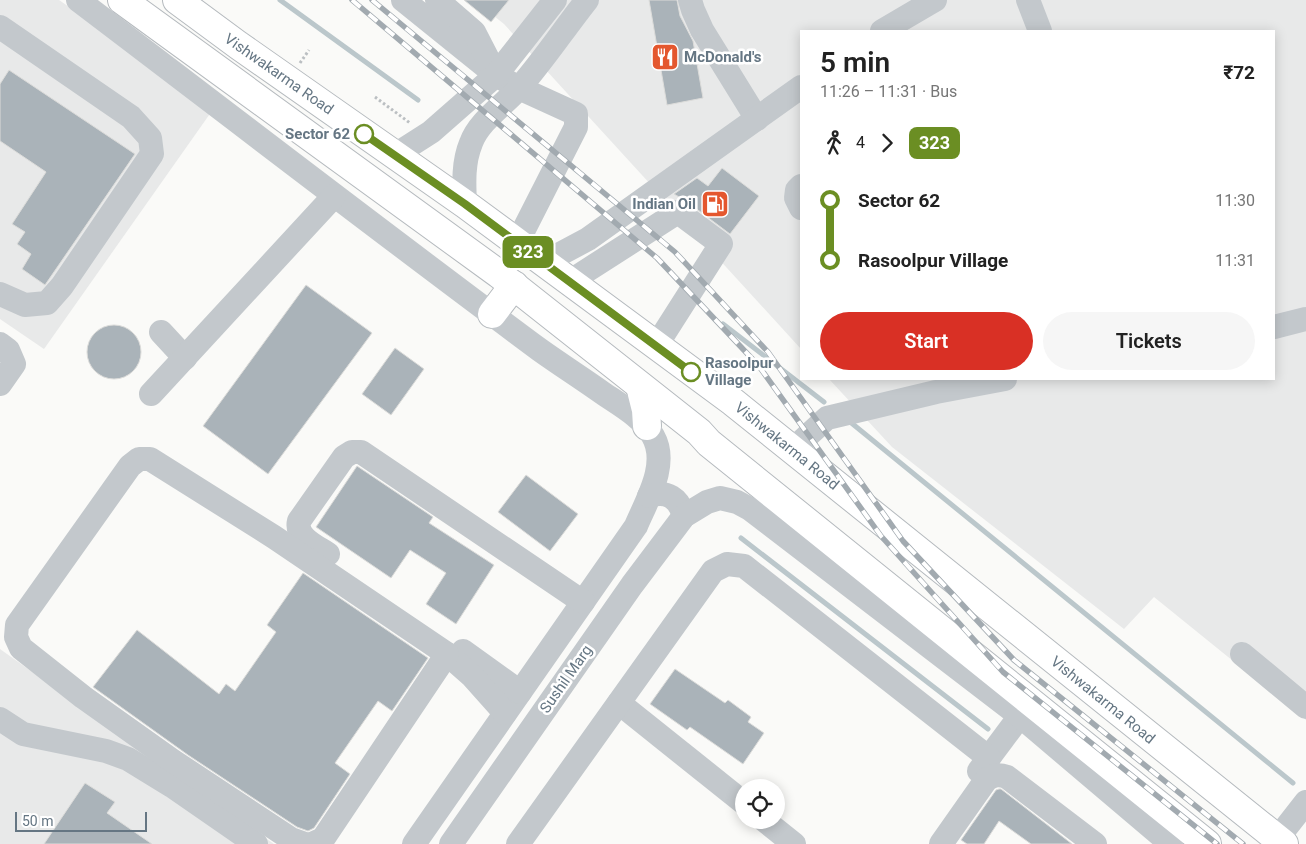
<!DOCTYPE html>
<meta charset="utf-8">
<style>
body{margin:0;font-family:Roboto,sans-serif;background:#f6f6f6;color:#222;height:100vh;display:flex;flex-direction:column;font-size:19px;white-space:nowrap}
*{box-sizing:border-box;margin:0}
p{font-size:16px;color:#767676}
.icon{flex:none;width:28px;height:28px;fill:none;stroke:currentColor;stroke-width:2;stroke-linecap:round;stroke-linejoin:round}
.map{position:relative;flex:1;overflow:hidden}
.details{position:absolute;left:800px;top:30px;width:475px;height:350px;display:flex;flex-direction:column;background:#fff;border-radius:0px;box-shadow:0 2px 12px #0003}
.details>*{flex:none}
.badge{padding:0 10px;border-radius:8px;font-size:18px;line-height:32px}
.fabs{position:absolute;left:735px;top:779px;display:grid;gap:10px}
.fabs a{display:grid;place-items:center;width:50px;height:50px;border-radius:50%;background:#fff;box-shadow:0 2px 12px #0003;font-size:25px}
.scale{position:absolute;left:15px;bottom:12px;width:132px;box-sizing:border-box;padding-left:5px;border:2px solid #657683;border-top:0;font-size:14px;line-height:18px;white-space:nowrap;color:#657683;-webkit-text-stroke:4px #fff;paint-order:stroke}
.map>.badge{position:absolute;translate:-50% -50%;box-shadow:0 0 0 2px #fff}
.legs{display:flex;align-items:center;gap:8px;height:55px;padding:0 20px;font-size:16px}
.legs p{margin-inline-start:auto}
.overview{display:flex;align-items:center;justify-content:space-between;height:85px;padding:0 20px}
h1{font-size:28px;font-weight:600;line-height:38px}
.action{display:flex;gap:10px;margin-top:auto;padding:10px 20px}
.action a{flex:1;height:58px;border-radius:30px;background:#d93025;color:#fff;font-size:20px;font-weight:600;line-height:58px;text-align:center}
.action a+a{background:#f6f6f6;color:#222}
ul{padding:0 20px;list-style:none}
li{display:flex;align-items:center;gap:18px;height:60px;font-size:19px}
li i{display:grid;place-items:center;width:8px;height:100%;margin:0 6px;background:currentColor}
li i::after{content:'';width:12px;height:12px;margin:-6px;border:4px solid;border-radius:50%;background:#fff}
li p{margin-inline-start:auto}
li:first-child i{background:linear-gradient(#0000 50%,currentColor 0)}
li:last-child i{background:linear-gradient(currentColor 50%,#0000 0)}
.map>svg:first-child{display:block}
.built{fill:#e8e9e9}
.lines{fill:none;stroke-linecap:round;stroke-linejoin:round}
.stream{stroke:#bbc7cb;stroke-width:5}
.building{fill:#aab3b9;stroke:#dcdcda}
.major-casing{stroke:#b5babe;stroke-width:30}
.path{stroke:#bbbfc2;stroke-width:3;stroke-dasharray:2.5 2.5;stroke-linecap:butt}
.minor{stroke:#c3c8cc;stroke-width:24}
.major{stroke:#fff;stroke-width:28}
.rail-casing{stroke:#a2aab0;stroke-width:5.5}
.rail{stroke:#fff;stroke-width:4;stroke-dasharray:11;stroke-linecap:butt}
.line-1-casing{stroke:#fff;stroke-width:11}
.line-1{stroke:#6b8e23;stroke-width:8}
.stop-1-dot{fill:#fff;stroke:#6b8e23;stroke-width:2.5}
.labels{text-anchor:middle;dominant-baseline:central;stroke-width:5;stroke-linejoin:round;paint-order:stroke}
.poi-label{font-size:15px;font-weight:bold;fill:#657683;stroke:#fff;text-anchor:start}
.street-label{font-size:15px;fill:#657683;stroke:#fff}
.stop-label{font-size:15px;font-weight:bold;fill:#657683;stroke:#fff;text-anchor:end}
</style>
<div class="map">
<svg width="1306" height="844" viewBox="0 0 1306 844">
<rect width="100%" height="100%" fill="#fafaf8"/>
<g class="built">
<path d="M0,0H59L214,108L44,349L0,319Z"/>
<path d="M474,0H1306V720L1154,597L1124,629L892,447L829,379H1274V31H801V349L504,24Z"/>
<path d="M0,649L274,844H0Z"/>
</g>
<g class="lines">
<g class="stream">
<path d="M280,0L418,100"/>
<path d="M723,324L824,402"/>
<path d="M849,421L1293,783"/>
<path d="M741,538L988,729"/>
</g>
</g>
<g class="building">
<path d="M464,0H509L491,22Z"/>
<path d="M649,0H677L680,16L693,41L703,98L667,105Z"/>
<path d="M9,70L135,154L45,285L22,269L31,254L17,244L25,232L12,224L46,172L0,141V84Z"/>
<path d="M722,168L759,196L730,234L686,201L674,194L697,178L708,186Z"/>
<path d="M306,285L372,333L268,474L203,426Z"/>
<circle cx="114" cy="352" r="27"/>
<path d="M395,348L424,369L391,415L362,394Z"/>
<path d="M357,466L433,517L429,523L494,565L456,624L426,604L446,573L410,550L391,578L316,527Z"/>
<path d="M526,475L578,514L550,551L498,512Z"/>
<path d="M303,573L428,658L392,711L378,701L335,763L350,774L314,828L308,831L297,827L188,755L93,687L137,630L219,694L226,684L235,691L276,632L267,625Z"/>
<path d="M675,669L725,703L728,700L751,717L748,722L764,733L743,764L690,727L687,730L650,704Z"/>
<path d="M85,783L115,802L107,813L152,844H44Z"/>
<path d="M999,789H1001L1072,844H1031L999,821L984,844H967L961,840L996,790Z"/>
</g>
<g class="lines">
<g class="major-casing">
<g id="major">
<path d="M122,0L499,274L699,432L709,443L1207,844"/>
<path d="M177,0L238,45L465,204L733,402L1284,844"/>
<path d="M492,314L514,285"/>
<path d="M640,386L646,410L647,426"/>
</g>
</g>
<g class="path">
<path d="M300,63L309,50"/>
<path d="M375,97L410,123"/>
</g>
<g class="minor">
<path d="M78,0C232,117 385,235 540,350C561,365 583,379 604,394C622,406 643,418 653,436C669,464 647,500 636,526L414,844"/>
<path d="M403,0L496,75L519,88L576,114V127L517,243"/>
<path d="M437,0L474,32L492,67"/>
<path d="M690,0L693,10L702,30L757,119"/>
<path d="M1028,0L1040,31"/>
<path d="M0,27L131,117L150,138L152,154L62,286L47,303L25,305L0,294"/>
<path d="M882,31L935,0"/>
<path d="M395,155L431,132L496,75L555,0"/>
<path d="M801,186L797,190L796,198L801,208"/>
<path d="M465,204C464,183 463,162 471,143C479,121 503,106 519,88C543,61 564,29 587,0"/>
<path d="M543,263L588,239L801,87"/>
<path d="M569,282L678,212L721,244L656,346"/>
<path d="M1274,327L1306,319"/>
<path d="M161,332L185,358"/>
<path d="M0,344L8,350L14,364L0,384"/>
<path d="M151,394L334,196"/>
<path d="M792,450L827,418L936,392L1005,379"/>
<path d="M649,496C667,490 679,498 684,516"/>
<path d="M328,554C316,546 295,537 299,521L344,457L352,452H361L583,602"/>
<path d="M463,651L520,692"/>
<path d="M1242,654L1306,707"/>
<path d="M619,703L744,803"/>
<path d="M0,719L23,734L106,751L128,759L172,786L256,844"/>
<path d="M979,771L1020,716"/>
<path d="M764,820L794,844"/>
<path d="M1277,839L1306,802"/>
<path d="M305,844L291,839L173,761L83,697L21,648L16,637L17,625L130,466L139,459H150L274,537L447,654L472,676L505,713"/>
<path d="M312,844L323,839L447,654"/>
<path d="M451,844L632,585L684,516L707,502L720,498L737,502L750,509L1020,716L1171,844"/>
<path d="M518,844L713,571L727,564L744,566L989,758"/>
<path d="M941,844L986,780C994,775 998,774 1007,777L1095,844"/>
</g>
<use href="#major" class="major"/>
<g class="rail-casing">
<g id="rail">
<path d="M352,0L657,258L758,365L881,536L1003,672L1217,844"/>
<path d="M372,0L675,252L768,352L903,541L1014,660L1243,844"/>
</g>
</g>
<use href="#rail" class="rail"/>
</g>
<g class="lines">
<g class="line-1-casing">
<path id="line-1" d="M364,134L465,204L691,372"/>
</g>
<use href="#line-1" class="line-1"/>
</g>
<defs>
<g id="restaurant-square" transform="scale(1.4375)"><rect x="-9" y="-9" width="18" height="18" rx="4" fill="#e4572e" stroke="#fff"/><path d="M-5-6h1v4h1v-4h1v4h1v-4h1v5L-1.5 .5V6h-2V.5L-5-1ZM5-6V6H3V1.5H1.5Q1.5-4 5-6Z" fill="#fff"/></g>
<g id="fuel-square" transform="scale(1.4375)"><rect x="-9" y="-9" width="18" height="18" rx="4" fill="#e4572e" stroke="#fff"/><path d="M-5.5-6h7V0h2V4h1.3V-2.5L3-4.5l.8-.8L6-3V5H2.5V1h-1V6h-7ZM-4.2-4.7v3.2H.2V-4.7Z" fill="#fff"/></g>
</defs>
<g fill-rule="evenodd">
<use href="#restaurant-square" x="665" y="57"/>
<use href="#fuel-square" x="715" y="204"/>
</g>
<g class="stop-1-dot">
<circle cx="364" cy="134" r="9"/>
<circle cx="691" cy="372" r="9"/>
</g>
<g class="labels">
<g class="poi-label">
<text x="684" y="57">McDonald's</text>
<text x="696" y="204" text-anchor="end">Indian Oil</text>
</g>
<g class="street-label">
<text transform="translate(279 74) rotate(35)">Vishwakarma Road</text>
<text transform="translate(787 446) rotate(39)">Vishwakarma Road</text>
<text transform="translate(566 679) rotate(-55)">Sushil Marg</text>
<text transform="translate(1103 700) rotate(39)">Vishwakarma Road</text>
</g>
<g class="stop-label">
<text x="350" y="134">Sector 62</text>
<text x="705" y="363" text-anchor="start">Rasoolpur<tspan x="705" dy="17">Village</tspan></text>
</g>
</g>
</svg>
<div class="fabs">
<a><svg class="icon" aria-label="locate" viewBox="0 0 24 24"><circle cx="12" cy="12" r="6"/><path d="M12 2v4M12 18v4M2 12h4M18 12h4"/></svg></a>
</div>
<div class="scale">50 m</div>
<b class="badge" style="left:528px;top:252px;background:#6b8e23;color:#fff">323</b>
<section class="details">
<div class="overview"><div><h1>5 min</h1><p>11:26 – 11:31 · Bus</p></div><b>₹72</b></div>
<div class="legs"><svg class="icon" aria-label="walk" viewBox="0 0 24 24"><circle cx="13" cy="4" r="2"/><path d="M13 8l-2 6 4 7M11 14l-3 7M7 12l3-4h3l4 4"/></svg>4<svg class="icon" aria-label="forward" viewBox="0 0 24 24"><path d="M9 5l7 7-7 7"/></svg><b class="badge" style="background:#6b8e23;color:#fff">323</b></div>
<ul>
<li><i style="color:#6b8e23"></i><b>Sector 62</b><p>11:30</p></li>
<li><i style="color:#6b8e23"></i><b>Rasoolpur Village</b><p>11:31</p></li>
</ul>
<div class="action"><a>Start</a><a>Tickets</a></div>
</section>
</div>
